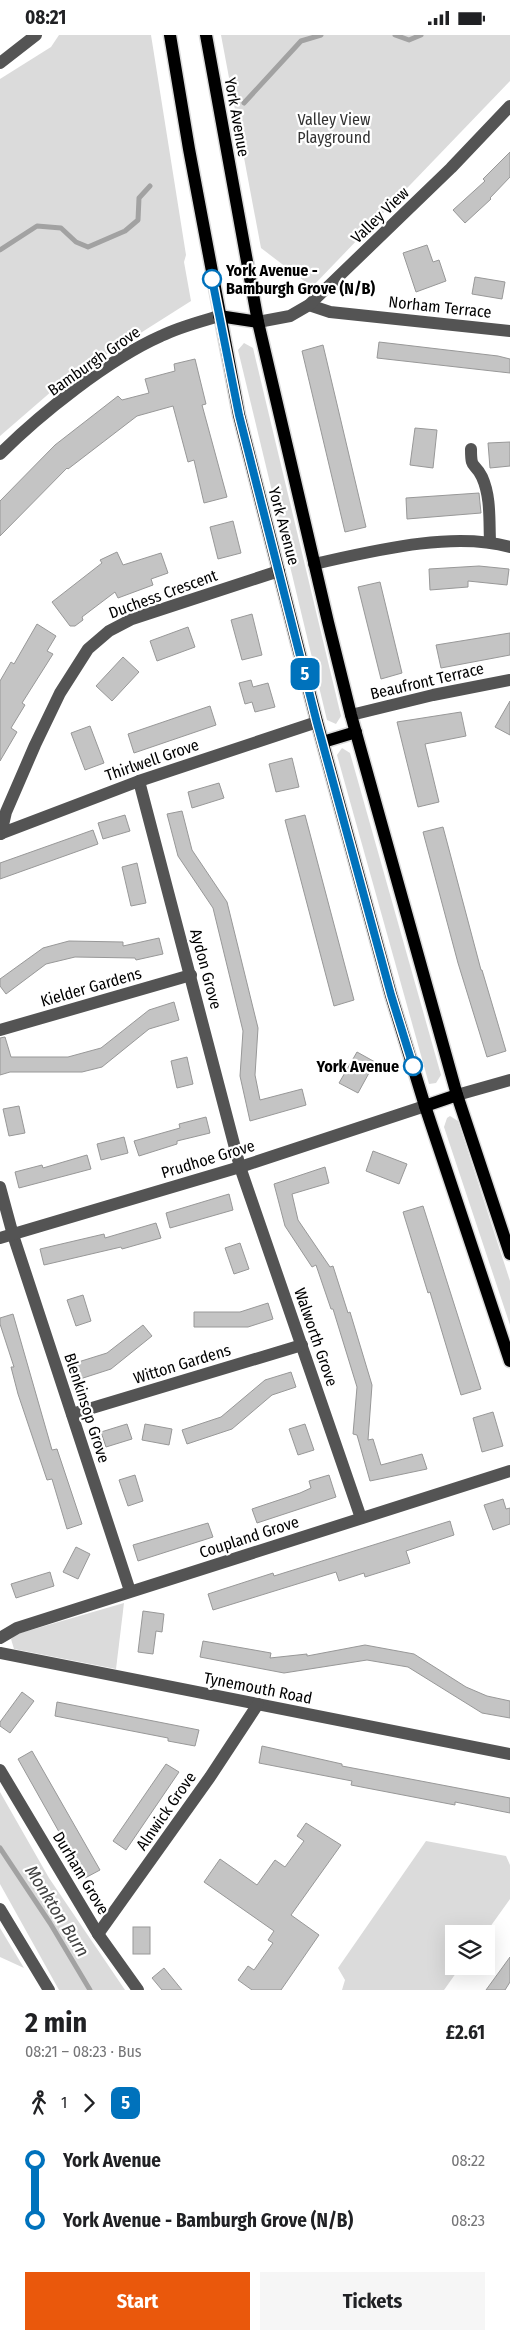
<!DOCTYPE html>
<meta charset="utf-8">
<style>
body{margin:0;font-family:"Fira Sans Condensed",sans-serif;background:#f6f6f6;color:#202124;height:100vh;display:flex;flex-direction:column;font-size:19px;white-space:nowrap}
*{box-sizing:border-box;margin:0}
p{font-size:16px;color:#757577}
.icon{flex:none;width:28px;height:28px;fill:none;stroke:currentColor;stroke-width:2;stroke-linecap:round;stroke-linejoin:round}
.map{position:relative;height:1955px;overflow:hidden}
.sheet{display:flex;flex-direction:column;background:#fff;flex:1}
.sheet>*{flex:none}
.badge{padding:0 10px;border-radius:8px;font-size:18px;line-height:32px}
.fabs{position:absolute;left:445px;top:1890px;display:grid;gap:10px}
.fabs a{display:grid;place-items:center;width:50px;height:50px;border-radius:0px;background:#fff;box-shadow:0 5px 20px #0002;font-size:25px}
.map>.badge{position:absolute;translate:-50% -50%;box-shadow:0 0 0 2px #fff}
.legs{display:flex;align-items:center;gap:8px;height:55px;padding:0 25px;font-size:16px}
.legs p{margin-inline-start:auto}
.head{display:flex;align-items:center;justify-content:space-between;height:85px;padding:0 25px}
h1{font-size:28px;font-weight:700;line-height:38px}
.primary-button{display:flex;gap:10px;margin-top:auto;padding:10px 25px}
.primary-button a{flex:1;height:58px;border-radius:0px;background:#ea580c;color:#fff;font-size:20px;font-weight:700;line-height:58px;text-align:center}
.primary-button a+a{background:#f6f6f6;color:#202124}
ul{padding:0 25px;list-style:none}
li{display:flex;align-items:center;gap:18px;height:60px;font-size:19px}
li i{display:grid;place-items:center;width:8px;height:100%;margin:0 6px;background:currentColor}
li i::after{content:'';width:12px;height:12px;margin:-6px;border:4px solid;border-radius:50%;background:#fff}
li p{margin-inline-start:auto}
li:first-child i{background:linear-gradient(#0000 50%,currentColor 0)}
li:last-child i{background:linear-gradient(currentColor 50%,#0000 0)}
.status{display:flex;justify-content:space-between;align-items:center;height:35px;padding:0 25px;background:#fff;direction:ltr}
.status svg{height:14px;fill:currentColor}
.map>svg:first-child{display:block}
.green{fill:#dbdbdb}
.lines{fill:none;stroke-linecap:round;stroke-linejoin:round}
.stream{stroke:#a2a2a2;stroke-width:5}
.building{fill:#c4c4c4;stroke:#989898}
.major-casing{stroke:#dbdbdb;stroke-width:15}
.minor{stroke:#545454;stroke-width:12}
.major{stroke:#000;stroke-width:12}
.line-1-casing{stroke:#fff;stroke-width:11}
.line-1{stroke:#0072bc;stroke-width:8}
.stop-1-dot{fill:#fff;stroke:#0072bc;stroke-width:2.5}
.labels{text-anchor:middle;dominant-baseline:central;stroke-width:4.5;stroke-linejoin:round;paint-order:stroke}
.street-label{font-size:16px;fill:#000;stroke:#fff}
.park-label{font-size:16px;fill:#323232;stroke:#fff}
.stop-label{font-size:16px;font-weight:bold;fill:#000;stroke:#fff;text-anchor:start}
.water-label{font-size:18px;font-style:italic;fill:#434343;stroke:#fff}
</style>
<div class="status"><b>08:21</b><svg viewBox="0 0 49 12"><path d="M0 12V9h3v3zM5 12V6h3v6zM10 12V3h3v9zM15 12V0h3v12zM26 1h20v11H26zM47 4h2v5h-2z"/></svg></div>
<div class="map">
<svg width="510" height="1955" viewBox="0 0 510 1955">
<rect width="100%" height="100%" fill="#fff"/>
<g class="green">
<path d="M59,0H151L186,220L184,227L191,266L60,349L0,401V44L51,12Z"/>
<path d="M221,0H510V46L312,252L261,213Z"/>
<path d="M244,308L253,313L341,681L336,689L327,685L238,315Z"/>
<path d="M342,713L350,718L441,1040L436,1048L429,1049L337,720Z"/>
<path d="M450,1081L458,1086L510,1246V1290L444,1092L447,1083Z"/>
<path d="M124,1568L116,1634L14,1614L11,1604L17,1599Z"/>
<path d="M0,1757L49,1843L125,1955H59L0,1849Z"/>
<path d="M426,1806L506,1821L510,1830V1864L485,1899H454V1931H461L444,1955H342L345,1945L338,1933Z"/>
<path d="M0,1893L24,1933L0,1922Z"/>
</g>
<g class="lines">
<g class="stream">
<path d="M395,0L409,5L421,0"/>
<path d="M244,68L301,6L321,0"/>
<path d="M0,215L37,191L61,193L76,207L88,212L125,196L138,185L139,163L150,151"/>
<path d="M0,1813L50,1888L90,1955"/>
</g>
</g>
<g class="building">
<path d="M510,117V142L490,163L491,164L465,188L453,175L485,146L483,144Z"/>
<path d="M427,210L433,227L439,225L446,246L416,257L403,218Z"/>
<path d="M475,242L505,247L502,264L472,259Z"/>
<path d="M379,307L498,321L510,324V338L377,323Z"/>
<path d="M323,310L366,492L345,497L302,316Z"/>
<path d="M195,324L206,369L202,370L227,462L204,468L194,425L188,427L173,371L137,381L68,434L67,433L0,501V466L55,410L118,361L122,365L149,358L145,344L175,336L174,329Z"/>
<path d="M415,393L437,395L433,433L410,430Z"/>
<path d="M510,407V431L490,433L488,408Z"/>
<path d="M479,458L481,478L407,484L406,463Z"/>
<path d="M233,486L241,518L218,524L210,492Z"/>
<path d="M117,517L123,530L161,518L168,538L151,544L153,550L118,563L115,557L82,582L83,585L75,591H70L52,567L102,528L100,525Z"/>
<path d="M479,531L509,534L507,550L468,546V552L430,555L429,534Z"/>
<path d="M380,547L402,638L381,644L358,552Z"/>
<path d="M252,579L262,620L242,625L231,585Z"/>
<path d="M37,589L56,601L47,616L53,619L22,668L25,670L11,693L17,697L0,726V646L11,627L14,629Z"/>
<path d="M188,592L195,612L157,626L150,606Z"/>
<path d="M510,598V620L441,633L436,610Z"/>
<path d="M123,622L139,637L112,666L96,651Z"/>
<path d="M251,645L253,652L268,648L275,672L255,677L252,667L245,669L239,648Z"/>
<path d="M510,666V700L495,692Z"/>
<path d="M210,671L216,690L134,718L128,699Z"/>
<path d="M461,677L466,701L425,709L439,767L418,772L397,687Z"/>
<path d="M90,691L104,728L85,735L71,698Z"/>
<path d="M292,723L299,752L276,757L269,729Z"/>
<path d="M219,748L224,763L192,773L188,757Z"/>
<path d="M182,776L192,815L227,867L258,993L255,1040L260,1065L302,1054L306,1070L250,1086L240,1041L243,996L213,873L178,821L167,779Z"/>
<path d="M125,780L130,796L103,804L98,788Z"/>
<path d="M305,780L354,965L334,971L285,785Z"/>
<path d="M443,792L481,935H482L506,1016L487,1022L458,928L423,797Z"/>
<path d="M93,795L98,809L0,844V828Z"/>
<path d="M137,828L146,868L131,871L122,832Z"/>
<path d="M159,903L163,919L136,925L135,923L75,922L46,929L6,959L0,951V944L43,913L69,906L123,907V911Z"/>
<path d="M174,967L179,985L149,994L102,1032L82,1037H10L0,1040V1003L5,1002L11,1022H68L101,1013L149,975Z"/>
<path d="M357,1017L375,1027L358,1058L339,1048Z"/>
<path d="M187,1022L193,1049L177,1053L171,1026Z"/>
<path d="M19,1071L25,1098L9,1101L3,1074Z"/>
<path d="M206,1082L210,1098L177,1106V1109L139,1121L134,1106L180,1093L179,1089Z"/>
<path d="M124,1102L128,1118L101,1125L97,1109Z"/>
<path d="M373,1116L407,1129L399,1149L366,1136Z"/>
<path d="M87,1120L91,1134L19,1153L15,1137L42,1130L43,1133Z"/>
<path d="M325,1132L329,1148L292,1159L298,1185L330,1232L333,1231L348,1278L350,1277L372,1350L368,1405L373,1404L381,1430L422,1419L427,1434L370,1446L357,1400L353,1399L357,1352L333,1274H331L316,1230L312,1232L285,1191L274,1149Z"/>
<path d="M229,1159L233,1175L170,1193L166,1178Z"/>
<path d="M423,1171L481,1354L461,1360L430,1257L428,1258L403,1177Z"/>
<path d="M156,1188L161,1203L122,1214L121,1212L44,1230L40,1214L104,1199L105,1203Z"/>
<path d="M240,1208L249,1234L234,1239L225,1213Z"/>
<path d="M83,1260L91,1286L76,1291L67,1265Z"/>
<path d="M268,1268L273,1284L248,1292H194V1277H240Z"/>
<path d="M13,1279L52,1415L57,1414L82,1489L67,1494L52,1444L47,1445L18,1359L11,1332H14L0,1289V1283Z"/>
<path d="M143,1290L152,1301L111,1334L80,1344L75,1328L107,1318Z"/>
<path d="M291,1337L296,1352L272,1360L232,1394L187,1409L182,1395L221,1382L265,1345Z"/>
<path d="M493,1377L503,1411L482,1417L473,1383Z"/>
<path d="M127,1389L132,1404L106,1412L101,1397Z"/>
<path d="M145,1389L172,1394L169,1410L142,1405Z"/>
<path d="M305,1389L314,1415L298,1420L289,1394Z"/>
<path d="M135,1440L143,1466L128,1471L119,1445Z"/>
<path d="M329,1440L336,1462L257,1488L252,1474L300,1458L311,1453L309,1446Z"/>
<path d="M503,1464L506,1474L510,1473V1489L493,1495L484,1470Z"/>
<path d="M450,1486L454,1500L406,1516L410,1528L365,1542L364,1538L339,1546L336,1537L213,1575L208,1559L273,1538L274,1541Z"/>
<path d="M208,1488L213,1502L138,1526L133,1510Z"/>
<path d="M76,1512L90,1519L78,1544L63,1537Z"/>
<path d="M50,1537L54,1551L16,1563L11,1549Z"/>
<path d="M143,1576L164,1579L162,1597L156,1596L153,1619L138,1617Z"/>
<path d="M203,1606L271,1618L270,1623L307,1619V1621L365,1610L414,1619L466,1652L487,1661L510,1666V1683L482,1678L408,1632L367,1625L284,1638L200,1622Z"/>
<path d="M22,1657L34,1666L10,1698L0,1691V1687Z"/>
<path d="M57,1667L199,1695L195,1711L168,1706V1703L55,1681Z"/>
<path d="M262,1711L342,1729V1731L510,1763V1778L455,1767V1770L351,1750L352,1746L259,1728Z"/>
<path d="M32,1716L100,1835L85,1843L18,1724Z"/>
<path d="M166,1729L179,1737L126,1815L113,1806Z"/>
<path d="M306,1788L341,1810L291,1880L319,1900L281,1955H252L238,1945L248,1931L254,1935L273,1908L268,1905L274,1896L204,1847L220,1824L257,1850L275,1825L285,1832L304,1806L297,1801Z"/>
<rect x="133" y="1892" width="17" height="27"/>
<path d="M510,1922V1947L505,1955H486Z"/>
<path d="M164,1933L182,1955H162L152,1943Z"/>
</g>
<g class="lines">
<g class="major-casing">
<g id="major">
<path d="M170,0L189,114L239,380L317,687L391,960L425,1071L510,1326"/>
<path d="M206,0L258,287L328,587L351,680L457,1060L510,1219"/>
<path d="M219,281L258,287"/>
<path d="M323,707L356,697"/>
<path d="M425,1071L457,1060"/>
</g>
</g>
<g class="minor">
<path d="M0,28L36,0"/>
<path d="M309,270L330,277L510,296"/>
<path d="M258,287L290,281L309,270L451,133L510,71"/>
<path d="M471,414C471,436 474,426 482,442C491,462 489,485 490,506"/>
<path d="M0,419C40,379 109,324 161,301C179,292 199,287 219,281"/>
<path d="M314,529C373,516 452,496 510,512"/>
<path d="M351,680L433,660L510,645"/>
<path d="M139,746L240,1132L361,1483"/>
<path d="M0,799L139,746L317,687"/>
<path d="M1,799L6,777L35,710L60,658L88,614L109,596L132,584L279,536"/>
<path d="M0,995L191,940"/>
<path d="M457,1060L510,1045"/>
<path d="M0,1152L13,1200L130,1556"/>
<path d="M0,1203L240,1132L425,1071"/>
<path d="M72,1379L302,1310"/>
<path d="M0,1603L17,1593L510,1436"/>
<path d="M0,1618L510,1719"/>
<path d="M0,1735L98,1899L138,1955"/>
<path d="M0,1874L49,1955"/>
<path d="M98,1899L210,1742L258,1669"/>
</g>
<use href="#major" class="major"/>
</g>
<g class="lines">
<g class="line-1-casing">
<path id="line-1" d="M212,244L239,380L317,688L391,960L413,1031"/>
</g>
<use href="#line-1" class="line-1"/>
</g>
<g class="stop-1-dot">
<circle cx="212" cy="244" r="9"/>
<circle cx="413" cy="1031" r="9"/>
</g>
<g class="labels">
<g class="street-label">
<text transform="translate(237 82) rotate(80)">York Avenue</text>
<text transform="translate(380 180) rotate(-44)">Valley View</text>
<text transform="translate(440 272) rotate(6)">Norham Terrace</text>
<text transform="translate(94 326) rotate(-35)">Bamburgh Grove</text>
<text transform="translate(284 491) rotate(75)">York Avenue</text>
<text transform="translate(163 559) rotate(-20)">Duchess Crescent</text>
<text transform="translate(427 646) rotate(-13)">Beaufront Terrace</text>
<text transform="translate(152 725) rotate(-19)">Thirlwell Grove</text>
<text transform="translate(206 934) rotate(75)">Aydon Grove</text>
<text transform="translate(91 952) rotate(-16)">Kielder Gardens</text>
<text transform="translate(208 1124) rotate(-17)">Prudhoe Grove</text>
<text transform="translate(316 1302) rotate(71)">Walworth Grove</text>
<text transform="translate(182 1329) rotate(-17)">Witton Gardens</text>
<text transform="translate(87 1373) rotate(72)">Blenkinsop Grove</text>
<text transform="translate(249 1502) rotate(-18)">Coupland Grove</text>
<text transform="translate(258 1653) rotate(11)">Tynemouth Road</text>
<text transform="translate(166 1776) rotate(-55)">Alnwick Grove</text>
<text transform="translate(81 1838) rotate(59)">Durham Grove</text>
</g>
<g class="park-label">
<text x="334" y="84">Valley View<tspan x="334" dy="18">Playground</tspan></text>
</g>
<g class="stop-label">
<text x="226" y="235">York Avenue -<tspan x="226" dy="18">Bamburgh Grove (N/B)</tspan></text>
<text x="399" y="1031" text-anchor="end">York Avenue</text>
</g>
<g class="water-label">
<text transform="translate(57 1876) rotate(58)">Monkton Burn</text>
</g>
</g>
</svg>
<div class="fabs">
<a><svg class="icon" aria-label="layers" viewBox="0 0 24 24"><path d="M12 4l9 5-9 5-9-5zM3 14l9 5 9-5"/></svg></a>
</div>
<b class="badge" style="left:305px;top:639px;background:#0072bc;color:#fff">5</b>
</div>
<section class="sheet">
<div class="head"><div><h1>2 min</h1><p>08:21 – 08:23 · Bus</p></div><b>£2.61</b></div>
<div class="legs"><svg class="icon" aria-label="walk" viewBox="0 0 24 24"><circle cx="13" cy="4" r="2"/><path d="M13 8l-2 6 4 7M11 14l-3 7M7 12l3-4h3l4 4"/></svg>1<svg class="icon" aria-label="forward" viewBox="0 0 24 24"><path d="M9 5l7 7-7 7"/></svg><b class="badge" style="background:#0072bc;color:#fff">5</b></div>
<ul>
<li><i style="color:#0072bc"></i><b>York Avenue</b><p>08:22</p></li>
<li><i style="color:#0072bc"></i><b>York Avenue - Bamburgh Grove (N/B)</b><p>08:23</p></li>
</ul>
<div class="primary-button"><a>Start</a><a>Tickets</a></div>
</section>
